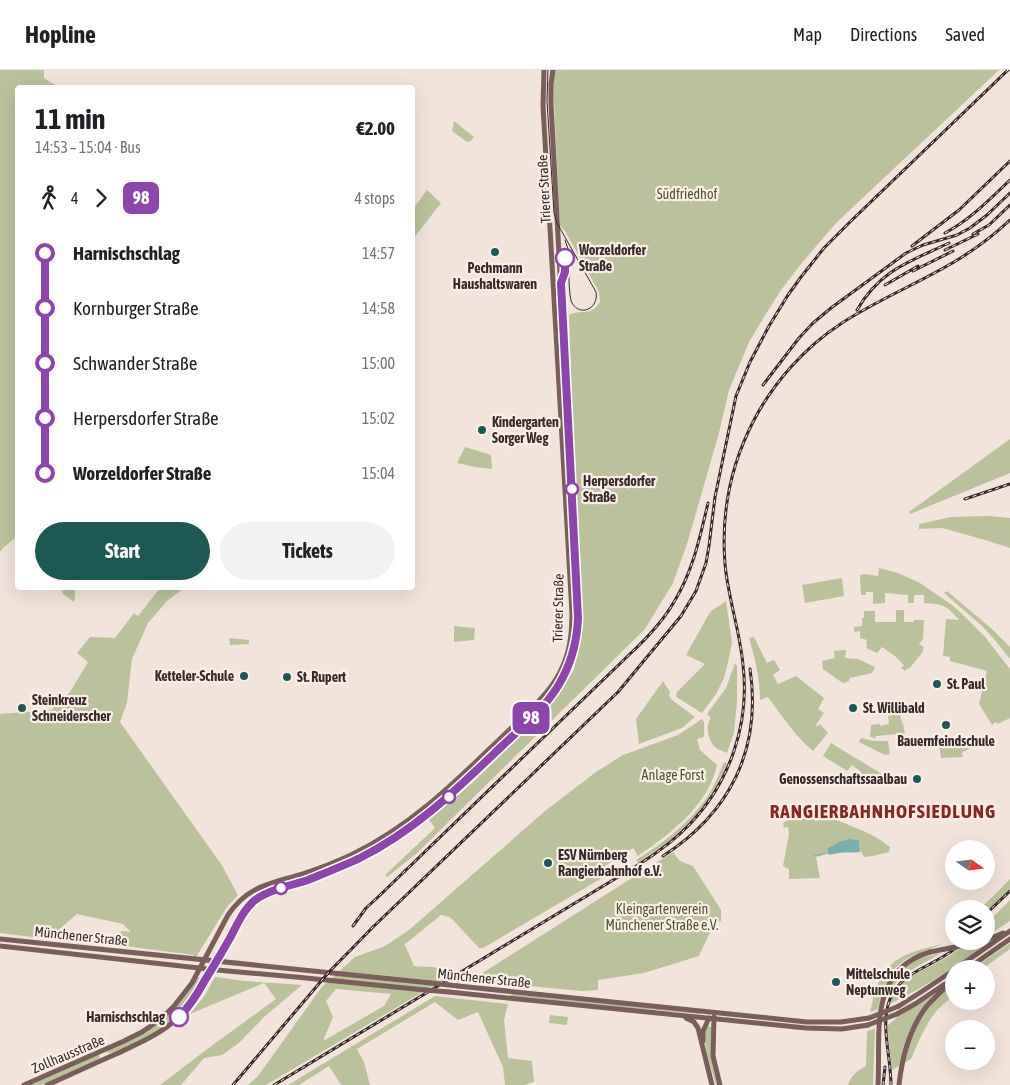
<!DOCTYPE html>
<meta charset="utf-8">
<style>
body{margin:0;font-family:"Asap Condensed",sans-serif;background:#f2f2f2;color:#202124;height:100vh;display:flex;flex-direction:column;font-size:19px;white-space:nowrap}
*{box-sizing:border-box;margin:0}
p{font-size:16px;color:#757577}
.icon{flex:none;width:28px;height:28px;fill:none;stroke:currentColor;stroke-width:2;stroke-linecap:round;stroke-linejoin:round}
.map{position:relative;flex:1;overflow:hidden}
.side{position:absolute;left:15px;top:15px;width:400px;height:505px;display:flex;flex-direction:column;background:#fff;border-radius:5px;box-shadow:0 5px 20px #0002}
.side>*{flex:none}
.badge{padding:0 10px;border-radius:8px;font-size:18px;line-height:32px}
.needle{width:32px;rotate:104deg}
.buttons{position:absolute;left:945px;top:770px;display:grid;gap:10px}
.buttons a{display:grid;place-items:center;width:50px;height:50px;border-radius:50%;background:#fff;box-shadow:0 5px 20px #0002;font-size:25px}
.map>.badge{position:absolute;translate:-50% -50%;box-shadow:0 0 0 2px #fff}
.legs{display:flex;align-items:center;gap:8px;height:55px;padding:0 20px;font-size:16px}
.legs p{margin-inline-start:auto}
.headline{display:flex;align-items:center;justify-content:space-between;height:85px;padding:0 20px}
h1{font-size:28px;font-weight:700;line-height:38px}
.primary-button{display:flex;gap:10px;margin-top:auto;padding:10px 20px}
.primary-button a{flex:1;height:58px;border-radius:30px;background:#1d5953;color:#fff;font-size:20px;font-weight:700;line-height:58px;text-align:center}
.primary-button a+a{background:#f2f2f2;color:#202124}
ul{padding:0 20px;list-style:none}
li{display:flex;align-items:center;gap:18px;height:55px;font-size:19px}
li i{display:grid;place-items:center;width:8px;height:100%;margin:0 6px;background:currentColor}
li i::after{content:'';width:12px;height:12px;margin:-6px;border:4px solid;border-radius:50%;background:#fff}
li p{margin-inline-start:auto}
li:first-child i{background:linear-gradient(#0000 50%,currentColor 0)}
li:last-child i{background:linear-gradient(currentColor 50%,#0000 0)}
header{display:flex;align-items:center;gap:30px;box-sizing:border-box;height:70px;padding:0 25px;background:#fff;border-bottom:1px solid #e0e0e0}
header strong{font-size:24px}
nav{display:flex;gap:28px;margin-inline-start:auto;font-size:18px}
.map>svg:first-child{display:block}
.green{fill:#bbc29b;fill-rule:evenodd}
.water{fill:#7ab0a9}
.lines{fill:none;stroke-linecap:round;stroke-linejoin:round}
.stream{stroke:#7ab0a9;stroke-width:1}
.major{stroke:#795e59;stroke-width:5}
.tram{stroke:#372a28;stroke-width:1}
.rail-casing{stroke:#372a28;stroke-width:3}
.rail{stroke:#faefe8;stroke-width:1;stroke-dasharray:4;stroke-linecap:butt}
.major-bridge{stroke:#795e59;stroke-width:5}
.line-1-casing{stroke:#fff;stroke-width:11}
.line-1{stroke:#8e44ad;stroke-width:8}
.poi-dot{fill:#1d5953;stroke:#faefe8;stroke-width:2}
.stop-1-dot{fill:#fff;stroke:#8e44ad;stroke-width:2.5}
.labels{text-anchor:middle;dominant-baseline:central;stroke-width:4.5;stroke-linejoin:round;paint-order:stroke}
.street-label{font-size:14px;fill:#372a28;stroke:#faefe8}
.park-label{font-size:14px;fill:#4d562b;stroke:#faefe8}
.stop-label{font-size:14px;font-weight:bold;fill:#372a28;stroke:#faefe8;text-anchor:start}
.poi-label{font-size:14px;font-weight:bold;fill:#372a28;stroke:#faefe8;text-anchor:start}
.district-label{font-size:19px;font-weight:bold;letter-spacing:1px;fill:#872720;stroke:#faefe8}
</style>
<header>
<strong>Hopline</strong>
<nav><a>Map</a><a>Directions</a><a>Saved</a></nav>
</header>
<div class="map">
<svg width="1010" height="1015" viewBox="0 0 1010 1015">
<rect width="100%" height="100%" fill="#f2e4db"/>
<g class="green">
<path d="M0,0H44V8L58,17L18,18V464C13,472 4,475 0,482Z"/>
<path d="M555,0H999L836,153L801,194L781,220L764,247L749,272L729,320L719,363L687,474L673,513L645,559L416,784L387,807L385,805L435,758L429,750L471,714L531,656L546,640L562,620L574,599L581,571L583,549L580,507L575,385L574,370H573L569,245C577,240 587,244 594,239C597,237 598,234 600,232L599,222L565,161L560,156L553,10Z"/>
<path d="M454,51L474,67L471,71L467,72L452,61Z"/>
<path d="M427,120L441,133L413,169V139Z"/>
<path d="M557,255H561L568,408L564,368Z"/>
<path d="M1010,369V403L910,444L909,442Z"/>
<path d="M465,377L491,385L492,399L475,397L457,393Z"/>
<path d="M568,433L569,434L576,520V555L572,581L566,596L554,618L536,640L455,718L454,717L546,625L571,574Z"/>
<path d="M987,446L1010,448V478L985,470L942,458L919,459V454L951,447Z"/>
<path d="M879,498L898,503L920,513L952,535L964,546L985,567L1010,599V648L998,654L996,652L992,655L979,634L987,601L950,591V587L943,586L946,549L959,550C947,535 942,534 924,533V525H914V533H908V525L885,523V533L873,534V522H866V525H861L860,505L864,504L878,506Z"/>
<path d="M842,508L844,526L805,533L802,515Z"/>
<path d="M61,518H78L75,521V526L74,532L63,524Z"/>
<path d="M160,518H184L168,530L148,553L132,589L127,633L120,652L221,794L238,825L227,837L196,887L193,885L125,876L118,870L121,861L131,862L123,854L77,844L48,869L0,863V644L51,640L70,622L88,592L77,583L90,567L115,568L134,543L138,546Z"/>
<path d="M947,521L992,559L1010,577V589L994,569L982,556L944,523Z"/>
<path d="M726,531L732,573L728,592L724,608L716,624L702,643L678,628L676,626L677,622L705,594L686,585L710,542Z"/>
<path d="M896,540H904V552H914V550H924L923,569L919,574L924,577L922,583L909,599L908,598L905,601L901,598L904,595L895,586L882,577L877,583L866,578L867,574L866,573L867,570L860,568V561L854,562V557L862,556V548H864V541H875V552H896Z"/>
<path d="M454,556L475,558L474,570L454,572Z"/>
<path d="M754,567L767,593L774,590L780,600L773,605L778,614L796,606L824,628L818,639L824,643L816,655L818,656L820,654L828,663L813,681C795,666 782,646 768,627L760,630C760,609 755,588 749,568Z"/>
<path d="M229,568L249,570V574L230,575Z"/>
<path d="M846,580L845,588L858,589L875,597L872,603L850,608L849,611L843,613L834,607L823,599L822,591L835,588L834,581Z"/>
<path d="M735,593L737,596V632L734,663L727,683C724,681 718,680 716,678C708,671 705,655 711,648L707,644L726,618Z"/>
<path d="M663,611L670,622L669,626L672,630L695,647L682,658L639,674L636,649Z"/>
<path d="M900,644L902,653H903L905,665L899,666L898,664L876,666L875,668L870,667L871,655L880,654V656L889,654L888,646Z"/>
<path d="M702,649L704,652V667L697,669L700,680L717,695C708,736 670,764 638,786L633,778L605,796L609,804L483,878H479L450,847L441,845L404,875L406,877L414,896L432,897L458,901L266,1015H248L258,1006L321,918L355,887L385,876L409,860L545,741L596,702L623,685L678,665ZM336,919L391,924L384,936L323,971L333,947L326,931Z"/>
<path d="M971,667L977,676L962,682L963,687L941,688L939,675Z"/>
<path d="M861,668L874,671H888L890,684L885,685L859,672Z"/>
<path d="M831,673L882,704L875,716L858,707L861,702L852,695L847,701L823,686Z"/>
<path d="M724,692L727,693C718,716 704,737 687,755C673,770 655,781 638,793L636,790C665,772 693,750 711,721C716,712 720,702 724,692Z"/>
<path d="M813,742L815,751L830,747L870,764L882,771L890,777L889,782L873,786L864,787L860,780L859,771L826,782L827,784L816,787L820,808L789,809V799L783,796L789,764L788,757L784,758L783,753L786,751L808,743Z"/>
<path d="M673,782L680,791L693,796L721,840V851L712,853L711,860L699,886L644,903L598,910V920L582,921L475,911L476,907Z"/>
<path d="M1010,809V819L986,843V839H980Z"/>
<path d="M1010,830V851L995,861L986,864V854Z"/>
<path d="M992,869L993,870C960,893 926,917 890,934C893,912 919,903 936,893C944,889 952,884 960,879L961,878L979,874Z"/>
<path d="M1010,873V879L982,899H973Z"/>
<path d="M942,874C931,879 914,884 905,890C888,901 882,921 878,939L870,942C872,935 873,928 874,922C875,918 878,915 879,911C893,884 915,881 942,874Z"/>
<path d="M941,883C920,896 897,904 886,928C888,922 890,915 893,909C903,893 923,887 941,883Z"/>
<path d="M197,907L202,909C196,919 191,929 184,938C168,961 137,972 112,983H107L108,980L162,950Z"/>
<path d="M215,907L245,911L302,915L264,947L239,973L222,985L204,988L181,1015H160L210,977L276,929L264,913L190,944L205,925Z"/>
<path d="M954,913V925L938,939L931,948L921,966L911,989L892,1000L887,956L900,945L935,924L942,923Z"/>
<path d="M512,924L700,943V944L656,940L628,938L511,926Z"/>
<path d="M435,926L508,934L504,950L508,988L532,991L534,1012L524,1015H505L503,997L478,942L458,950L435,932L357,979L364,992L370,1015H341L329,996L299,1015H288Z"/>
<path d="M550,945L568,947L567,955L549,953Z"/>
<path d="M706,956L712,957L711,987L718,1015H716C711,996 702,976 706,956Z"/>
<path d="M875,959L873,1015H848C851,1005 857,1001 866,996L867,961Z"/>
<path d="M99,984L100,987L97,991L41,1015H25Z"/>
</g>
<path class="water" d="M849,769L858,770L859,771L860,782C852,783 845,782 839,783C834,784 832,785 827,784L828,778L839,772Z"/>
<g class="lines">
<path class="stream" d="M814,786L826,783"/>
<g class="major">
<path d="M0,869L431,913"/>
<path d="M986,870L1003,863"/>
<path d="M0,876L217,900L296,907L425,920"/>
<path d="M955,899L1010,861"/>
<path d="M967,899L1010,869"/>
<path d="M458,916L807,952H841L869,948"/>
<path d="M449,922L806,958L842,959L868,955"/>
<path d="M899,936L921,922L954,900"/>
<path d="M897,944L915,934L945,914"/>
<path d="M714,947L713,986L720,1015"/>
<path d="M686,948L694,952L698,958L712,1015"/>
<path d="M703,971V961L709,948"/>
<path d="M24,1015L124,971L142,962L161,949L174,936L192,913L228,845C249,814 272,814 305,803C321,798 336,792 351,785C413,755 456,711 505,664C524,645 548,626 560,602C570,583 572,564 572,543L543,36L544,0"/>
<path d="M47,1015C70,1005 93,994 116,984C142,972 169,961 188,937C201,919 213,899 224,880C233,863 241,841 257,829C271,819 289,816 306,810C325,804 343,796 361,787C418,758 461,716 506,672C526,652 549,633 563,608C574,587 578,565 578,542L551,34V14L553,0"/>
<path d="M878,1015C881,964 867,901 930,882"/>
<path d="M899,1015C902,987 909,960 926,937C935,927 945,918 954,908"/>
</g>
<path class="tram" d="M548,0L547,31L554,143L557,153L596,222C599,239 580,247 572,233C568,225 569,190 568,179L565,170"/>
<g class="rail-casing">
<g id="rail">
<path d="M945,163C970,150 990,129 1010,110"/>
<path d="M973,164L989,155L1010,135"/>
<path d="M912,176L959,140L1010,91"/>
<path d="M945,180L978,164"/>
<path d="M913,201L953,181"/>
<path d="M885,215L918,196"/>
<path d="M857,240C880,200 909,192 949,173"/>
<path d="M763,315L799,268L813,253L831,238L906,183L923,175L957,165L970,158L987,145L1010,123"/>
<path d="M965,429L1010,414"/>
<path d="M663,786C730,743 762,679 750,599"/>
<path d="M986,844L1010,821"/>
<path d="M353,856L366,838L377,828L632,582C648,567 663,551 674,532C693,501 700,467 708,433"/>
<path d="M233,1015L328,903L373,857L618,622L681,546L696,521L706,493L709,476L715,427L736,326L750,292L769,256L788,225L801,207L824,178L852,150L1008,0"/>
<path d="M274,1015L638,795C657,783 675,770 690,754C730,712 750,653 743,595C740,561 728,528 725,494C721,444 731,394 754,350C774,312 805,277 842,253C877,230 917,214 954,192C974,180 993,166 1010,150"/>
<path d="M883,1015L885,997"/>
<path d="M891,1015C891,975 870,930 912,904C930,893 949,886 965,871"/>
</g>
</g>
<use href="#rail" class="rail"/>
<g class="major-bridge">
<path d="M930,882L981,872"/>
<path d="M431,913L458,916"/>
<path d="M425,920L449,922"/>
<path d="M869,948L887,941L899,936"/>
<path d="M868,955L897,944"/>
</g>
</g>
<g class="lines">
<g class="line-1-casing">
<path id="line-1" d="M179,947C190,936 198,923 205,910C214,896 222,882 230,868C237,855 243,840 255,830C270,819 290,816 308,810C325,803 343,796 360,788C416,760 457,719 502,676C521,658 544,639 558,616C571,595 577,572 578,548L561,213L565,202V188"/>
</g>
<use href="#line-1" class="line-1"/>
</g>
<g class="poi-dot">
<circle cx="495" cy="182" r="5"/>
<circle cx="482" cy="360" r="5"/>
<circle cx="244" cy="606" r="5"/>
<circle cx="287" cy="607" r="5"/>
<circle cx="937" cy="614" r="5"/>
<circle cx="22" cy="638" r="5"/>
<circle cx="853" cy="638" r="5"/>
<circle cx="946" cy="655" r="5"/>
<circle cx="917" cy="709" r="5"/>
<circle cx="548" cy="793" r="5"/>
<circle cx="836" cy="912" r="5"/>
</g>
<g class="stop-1-dot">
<circle cx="565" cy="188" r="9"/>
<circle cx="572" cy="419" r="6"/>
<circle cx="449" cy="727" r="6"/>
<circle cx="281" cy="818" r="6"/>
<circle cx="179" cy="947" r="9"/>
</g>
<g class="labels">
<g class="street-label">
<text transform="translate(544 119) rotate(-93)">Trierer Straße</text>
<text transform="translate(558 538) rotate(-89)">Trierer Straße</text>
<text transform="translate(81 866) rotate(6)">Münchener Straße</text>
<text transform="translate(484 908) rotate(6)">Münchener Straße</text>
<text transform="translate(68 984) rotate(-23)">Zollhausstraße</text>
</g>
<g class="park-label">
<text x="687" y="124">Südfriedhof</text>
<text x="673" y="705">Anlage Forst</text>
<text x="662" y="839">Kleingartenverein<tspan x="662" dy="16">Münchener Straße e.V.</tspan></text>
</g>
<g class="stop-label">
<text x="579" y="180">Worzeldorfer<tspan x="579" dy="16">Straße</tspan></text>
<text x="583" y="411">Herpersdorfer<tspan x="583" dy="16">Straße</tspan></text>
<text x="165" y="947" text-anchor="end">Harnischschlag</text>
</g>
<g class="poi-label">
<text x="495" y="198" text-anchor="middle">Pechmann<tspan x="495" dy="16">Haushaltswaren</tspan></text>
<text x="492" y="352">Kindergarten<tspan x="492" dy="16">Sorger Weg</tspan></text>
<text x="234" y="606" text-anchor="end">Ketteler-Schule</text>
<text x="297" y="607">St. Rupert</text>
<text x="947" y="614">St. Paul</text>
<text x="32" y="630">Steinkreuz<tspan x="32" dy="16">Schneiderscher</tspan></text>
<text x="863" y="638">St. Willibald</text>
<text x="946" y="671" text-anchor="middle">Bauernfeindschule</text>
<text x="907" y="709" text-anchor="end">Genossenschaftssaalbau</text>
<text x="558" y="785">ESV Nürnberg<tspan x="558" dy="16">Rangierbahnhof e.V.</tspan></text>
<text x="846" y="904">Mittelschule<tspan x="846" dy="16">Neptunweg</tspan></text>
</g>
<g class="district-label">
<text x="883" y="741">RANGIERBAHNHOFSIEDLUNG</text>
</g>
</g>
</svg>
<div class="buttons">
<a><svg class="needle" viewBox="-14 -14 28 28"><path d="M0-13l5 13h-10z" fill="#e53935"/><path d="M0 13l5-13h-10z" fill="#757577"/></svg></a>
<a><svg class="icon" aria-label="layers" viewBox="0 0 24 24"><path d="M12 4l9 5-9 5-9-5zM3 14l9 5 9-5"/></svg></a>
<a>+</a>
<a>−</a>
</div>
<b class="badge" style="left:531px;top:648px;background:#8e44ad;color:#fff">98</b>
<section class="side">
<div class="headline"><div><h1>11 min</h1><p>14:53 – 15:04 · Bus</p></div><b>€2.00</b></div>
<div class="legs"><svg class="icon" aria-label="walk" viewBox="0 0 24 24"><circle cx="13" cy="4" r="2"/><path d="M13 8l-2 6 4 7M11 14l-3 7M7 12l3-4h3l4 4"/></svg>4<svg class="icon" aria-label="forward" viewBox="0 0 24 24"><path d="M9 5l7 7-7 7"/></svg><b class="badge" style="background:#8e44ad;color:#fff">98</b><p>4 stops</p></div>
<ul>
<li><i style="color:#8e44ad"></i><b>Harnischschlag</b><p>14:57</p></li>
<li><i style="color:#8e44ad"></i><span>Kornburger Straße</span><p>14:58</p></li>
<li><i style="color:#8e44ad"></i><span>Schwander Straße</span><p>15:00</p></li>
<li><i style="color:#8e44ad"></i><span>Herpersdorfer Straße</span><p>15:02</p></li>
<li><i style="color:#8e44ad"></i><b>Worzeldorfer Straße</b><p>15:04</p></li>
</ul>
<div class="primary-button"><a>Start</a><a>Tickets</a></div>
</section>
</div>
